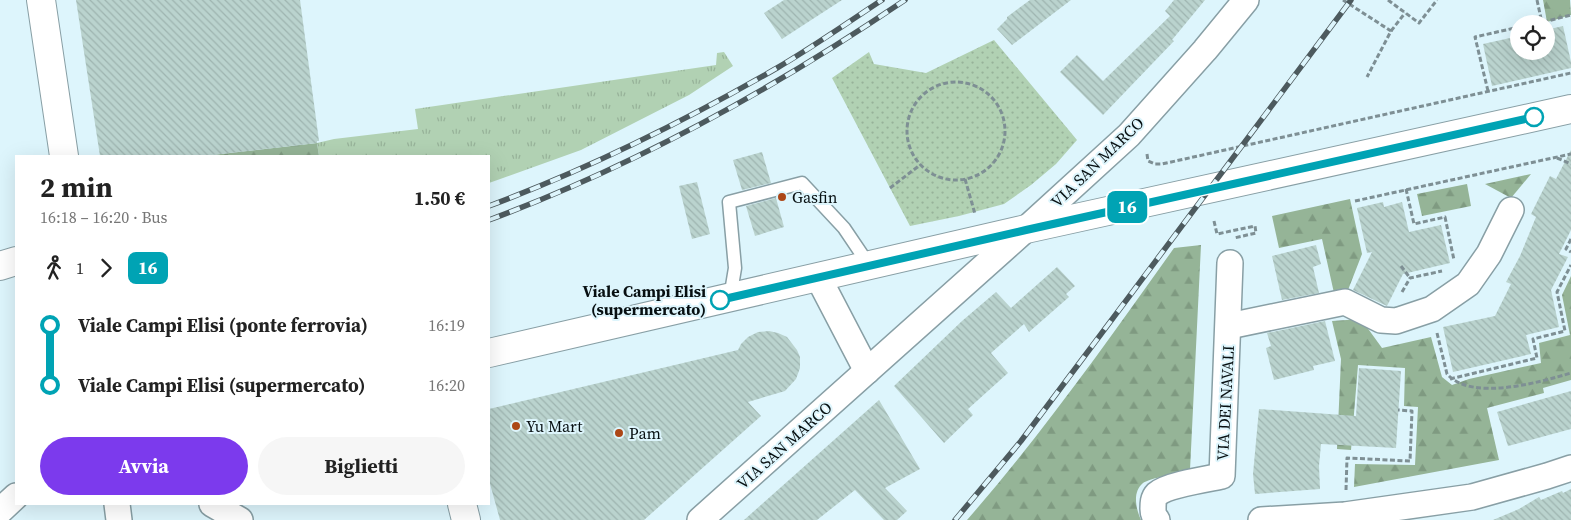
<!DOCTYPE html>
<html lang="it">
<meta charset="utf-8">
<style>
body{margin:0;font-family:"Source Serif 4",serif;background:#f6f6f6;color:#222;height:100vh;display:flex;flex-direction:column;font-size:19px;white-space:nowrap}
*{box-sizing:border-box;margin:0}
p{font-size:16px;color:#767676}
.icon{flex:none;width:28px;height:28px;fill:none;stroke:currentColor;stroke-width:2;stroke-linecap:round;stroke-linejoin:round}
.map{position:relative;flex:1;overflow:hidden}
.panel{position:absolute;left:15px;top:155px;width:475px;height:350px;display:flex;flex-direction:column;background:#fff;border-radius:0px;box-shadow:0 5px 20px #0002}
.panel>*{flex:none}
.badge{padding:0 10px;border-radius:8px;font-size:18px;line-height:32px}
.buttons{position:absolute;left:1510px;top:15px;display:grid;gap:10px}
.buttons a{display:grid;place-items:center;width:45px;height:45px;border-radius:50%;background:#fff;box-shadow:0 5px 20px #0002;font-size:25px}
.map>.badge{position:absolute;translate:-50% -50%;box-shadow:0 0 0 2px #fff}
.legs{display:flex;align-items:center;gap:8px;height:55px;padding:0 25px;font-size:16px}
.legs p{margin-inline-start:auto}
.summary{display:flex;align-items:center;justify-content:space-between;height:85px;padding:0 25px}
h1{font-size:28px;font-weight:700;line-height:38px}
.cta{display:flex;gap:10px;margin-top:auto;padding:10px 25px}
.cta a{flex:1;height:58px;border-radius:30px;background:#7c3aed;color:#fff;font-size:20px;font-weight:700;line-height:58px;text-align:center}
.cta a+a{background:#f6f6f6;color:#222}
ul{padding:0 25px;list-style:none}
li{display:flex;align-items:center;gap:18px;height:60px;font-size:19px}
li i{display:grid;place-items:center;width:8px;height:100%;margin:0 6px;background:currentColor}
li i::after{content:'';width:12px;height:12px;margin:-6px;border:4px solid;border-radius:50%;background:#fff}
li p{margin-inline-start:auto}
li:first-child i{background:linear-gradient(#0000 50%,currentColor 0)}
li:last-child i{background:linear-gradient(currentColor 50%,#0000 0)}
.map>svg:first-child{display:block}
.grass{fill:url(#grass-tufts)}
.forest{fill:url(#forest-firs)}
.park{fill:url(#park-dots)}
.building{fill:url(#building-back-hatch)}
.lines{fill:none;stroke-linecap:round;stroke-linejoin:round}
.lane-casing{stroke:#889fa5;stroke-width:15}
.street-casing{stroke:#889fa5;stroke-width:28}
.secondary-casing{stroke:#889fa5;stroke-width:30}
.primary-casing{stroke:#889fa5;stroke-width:30}
.path{stroke:#7e8f94;stroke-width:3;stroke-dasharray:5 2.5;stroke-linecap:butt}
.lane{stroke:#fff;stroke-width:12}
.street{stroke:#fff;stroke-width:25}
.secondary{stroke:#fff;stroke-width:28}
.primary{stroke:#fff;stroke-width:28}
.rail-casing{stroke:#4d5a5e;stroke-width:5.5}
.rail{stroke:#ddf5fc;stroke-width:4;stroke-dasharray:11;stroke-linecap:butt}
.line-1-casing{stroke:#fff;stroke-width:11}
.line-1{stroke:#00a3b4;stroke-width:8}
.stop-1-dot{fill:#fff;stroke:#00a3b4;stroke-width:2.5}
.poi-dot{fill:#ac4717;stroke:#ddf5fc;stroke-width:2}
.labels{text-anchor:middle;dominant-baseline:central;stroke-width:4;stroke-linejoin:round;paint-order:stroke}
.street-label{font-size:16px;fill:#070f11;stroke:#ddf5fc}
.poi-label{font-size:16px;fill:#070f11;stroke:#ddf5fc;text-anchor:start}
.stop-label{font-size:16px;font-weight:bold;fill:#070f11;stroke:#ddf5fc;text-anchor:end}
</style>
<div class="map">
<svg width="1571" height="520" viewBox="0 0 1571 520">
<defs>
<pattern id="grass-tufts" width="24" height="20" patternUnits="userSpaceOnUse" patternTransform="scale(1.25)"><rect width="24" height="20" fill="#b1d1b3"/><path d="M3 7l-1-3M5 7V3M7 7l1-3M15 17l-1-3M17 17v-4M19 17l1-3" fill="none" stroke="#97b299"/></pattern>
<pattern id="forest-firs" width="22" height="20" patternUnits="userSpaceOnUse" patternTransform="scale(1.25)"><rect width="22" height="20" fill="#95b497"/><path d="M5 1l3.5 6h-7zM16 11l3.5 6h-7z" fill="#7f9a81"/></pattern>
<pattern id="park-dots" width="8" height="8" patternUnits="userSpaceOnUse" patternTransform="scale(1.25)"><rect width="8" height="8" fill="#b1d1b3"/><path d="M2 2h.1M6 6h.1" fill="none" stroke="#97b299" stroke-width="1.8" stroke-linecap="round"/></pattern>
<pattern id="building-back-hatch" width="6" height="6" patternUnits="userSpaceOnUse" patternTransform="scale(1.25)"><rect width="6" height="6" fill="#bad3ce"/><path d="M-1 5l2 2M0 0l6 6M5-1l2 2" fill="none" stroke="#9eb4b0"/></pattern>
</defs>
<rect width="100%" height="100%" fill="#ddf5fc"/>
<path class="grass" d="M724,52L733,66L689,95L581,150L489,183V156H319L317,143L334,139L418,129L415,109L716,65L717,53Z"/>
<g class="forest">
<path d="M1543,0H1570L1571,15L1547,22Z"/>
<path d="M317,143L319,156H203Z"/>
<path d="M1531,174L1511,198L1485,184Z"/>
<path d="M1467,184L1471,206L1422,216L1417,194Z"/>
<path d="M1350,199L1362,254L1348,290L1334,293L1322,239L1279,248L1272,216Z"/>
<path d="M1201,245L1190,470C1181,472 1148,479 1143,483C1132,492 1136,509 1141,520H967C1042,434 1108,341 1174,248Z"/>
<path d="M1571,276V380L1543,388L1544,393L1487,408L1499,460L1354,487L1355,464L1415,465L1418,407L1404,406L1405,368L1358,365L1351,450L1337,449L1341,359L1332,321L1361,319L1382,348L1431,337L1442,377L1452,385L1469,379L1541,363L1539,343L1570,335L1562,295Z"/>
</g>
<path class="park" d="M994,40L1077,140L1056,164L1031,185L1004,204L959,216L910,226L832,78L869,52L874,64L926,73Z"/>
<g class="building">
<path d="M76,0H300L319,141H317V143L203,156H100Z"/>
<path d="M784,0H842L782,39L764,13Z"/>
<path d="M1030,0H1071L1012,45L997,29L1007,19V17Z"/>
<path d="M1174,0H1205L1172,40L1174,41L1103,115L1060,72L1077,55L1103,81L1170,16L1165,11Z"/>
<path d="M1563,26L1571,62V68L1492,86L1483,44L1519,36V51H1546V30Z"/>
<path d="M1571,150V230L1559,254L1568,257L1551,290L1559,327L1526,335L1531,354L1453,372L1443,327L1495,316L1511,284L1506,282L1520,256L1536,217L1531,214L1550,176L1556,179Z"/>
<path d="M762,152L771,183L742,190L733,160Z"/>
<path d="M697,182L710,234L692,239L679,186Z"/>
<path d="M776,198L784,227L755,236L746,206Z"/>
<path d="M1383,202L1384,207L1402,202L1409,232L1441,225L1450,263L1403,274L1387,306L1353,290L1372,252L1367,253L1357,208Z"/>
<path d="M1316,245L1321,264L1313,267L1319,293L1282,300L1272,256Z"/>
<path d="M1057,267L1075,286L1066,294L1069,297L1029,332L1024,324L991,353L1008,373L968,409L973,415L944,443L894,386L962,321L996,292L1011,308Z"/>
<path d="M1325,321L1335,361L1313,366L1314,370L1274,380L1266,348L1271,346L1267,333Z"/>
<path d="M769,331L778,333L787,337L797,350L800,357V368L796,379L785,391L748,402L761,416L644,520H500L489,480V409L738,350L741,344L748,337L758,332Z"/>
<path d="M1359,368L1401,371L1396,448L1321,444L1319,466L1320,489L1255,494L1253,474L1259,409L1356,416Z"/>
<path d="M1571,391V429L1508,446L1497,412Z"/>
<path d="M879,400L920,469L885,488L907,511L897,520H884L855,490L817,520H744Z"/>
<path d="M1571,489V520H1493L1519,509L1539,497L1541,500L1562,491L1563,493Z"/>
</g>
<g class="lines">
<g class="lane-casing">
<path id="lane" d="M730,298L735,268L729,202L802,183L844,228L869,265"/>
</g>
<g class="street-casing">
<g id="street">
<path d="M818,277L867,371"/>
<path d="M1229,326L1345,302L1381,320L1396,321L1432,309L1468,284L1489,254L1511,210"/>
<path d="M117,504L119,520"/>
<path d="M212,504L240,520"/>
<path d="M0,511L16,496"/>
<path d="M700,520L1026,229L1129,135L1205,50L1246,0"/>
<path d="M1157,520C1154,516 1153,514 1153,509C1153,504 1153,498 1157,494C1167,485 1207,479 1222,476L1230,263"/>
<path d="M1261,520L1345,515L1472,497L1547,476L1571,468"/>
</g>
</g>
<g class="secondary-casing">
<path id="secondary" d="M41,0L64,156"/>
</g>
<g class="primary-casing">
<g id="primary">
<path d="M0,266L16,261"/>
<path d="M489,353L1026,229L1571,109"/>
<path d="M462,504L466,520"/>
</g>
</g>
<g class="path">
<path d="M1343,0L1391,31L1367,77"/>
<path d="M1388,0L1419,23L1437,0"/>
<path d="M1537,0L1542,23"/>
<path d="M1536,24L1571,15"/>
<path d="M1391,31L1405,13"/>
<circle cx="956" cy="131" r="49"/>
<path d="M1488,91L1475,37L1519,27"/>
<path d="M1147,154L1148,161L1155,164H1162L1571,73"/>
<path d="M1557,158L1571,164"/>
<path d="M965,179L975,214"/>
<path d="M890,188L920,165"/>
<path d="M1406,189L1414,224L1445,217L1454,260"/>
<path d="M1355,201L1571,154"/>
<path d="M1214,221L1217,234L1255,226L1256,233L1234,238"/>
<path d="M1571,239L1566,249L1571,252"/>
<path d="M1401,266L1410,278"/>
<path d="M1402,292L1410,278L1442,271"/>
<path d="M1437,333L1447,374C1472,402 1540,382 1571,373"/>
<path d="M1450,379L1537,358L1533,339L1565,331L1557,292L1571,265"/>
<path d="M1346,490L1347,458L1410,461L1412,411L1398,410"/>
</g>
<use href="#lane" class="lane"/>
<use href="#street" class="street"/>
<use href="#secondary" class="secondary"/>
<use href="#primary" class="primary"/>
<g class="rail-casing">
<g id="rail">
<path d="M489,206C588,169 685,121 777,68C813,47 847,23 882,0"/>
<path d="M489,220C637,165 775,88 905,0"/>
<path d="M955,520L1021,441L1351,0"/>
</g>
</g>
<use href="#rail" class="rail"/>
</g>
<g class="lines">
<g class="line-1-casing">
<path id="line-1" d="M720,300L1026,230L1534,117"/>
</g>
<use href="#line-1" class="line-1"/>
</g>
<g class="stop-1-dot">
<circle cx="1534" cy="117" r="9"/>
<circle cx="720" cy="300" r="9"/>
</g>
<g class="poi-dot">
<circle cx="782" cy="197" r="5"/>
<circle cx="516" cy="426" r="5"/>
<circle cx="619" cy="433" r="5"/>
</g>
<g class="labels">
<g class="street-label">
<text transform="translate(1097 162) rotate(-44)">VIA SAN MARCO</text>
<text transform="translate(1225 403) rotate(-87)">VIA DEI NAVALI</text>
<text transform="translate(784 445) rotate(-42)">VIA SAN MARCO</text>
</g>
<g class="poi-label">
<text x="792" y="197">Gasfin</text>
<text x="526" y="426">Yu Mart</text>
<text x="629" y="433">Pam</text>
</g>
<g class="stop-label">
<text x="706" y="291">Viale Campi Elisi<tspan x="706" dy="18">(supermercato)</tspan></text>
</g>
</g>
</svg>
<div class="buttons">
<a><svg class="icon" aria-label="locate" viewBox="0 0 24 24"><circle cx="12" cy="12" r="6"/><path d="M12 2v4M12 18v4M2 12h4M18 12h4"/></svg></a>
</div>
<b class="badge" style="left:1127px;top:207px;background:#00a3b4;color:#fff">16</b>
<section class="panel">
<div class="summary"><div><h1>2 min</h1><p>16:18 – 16:20 · Bus</p></div><b>1.50 €</b></div>
<div class="legs"><svg class="icon" aria-label="walk" viewBox="0 0 24 24"><circle cx="13" cy="4" r="2"/><path d="M13 8l-2 6 4 7M11 14l-3 7M7 12l3-4h3l4 4"/></svg>1<svg class="icon" aria-label="forward" viewBox="0 0 24 24"><path d="M9 5l7 7-7 7"/></svg><b class="badge" style="background:#00a3b4;color:#fff">16</b></div>
<ul>
<li><i style="color:#00a3b4"></i><b>Viale Campi Elisi (ponte ferrovia)</b><p>16:19</p></li>
<li><i style="color:#00a3b4"></i><b>Viale Campi Elisi (supermercato)</b><p>16:20</p></li>
</ul>
<div class="cta"><a>Avvia</a><a>Biglietti</a></div>
</section>
</div>
